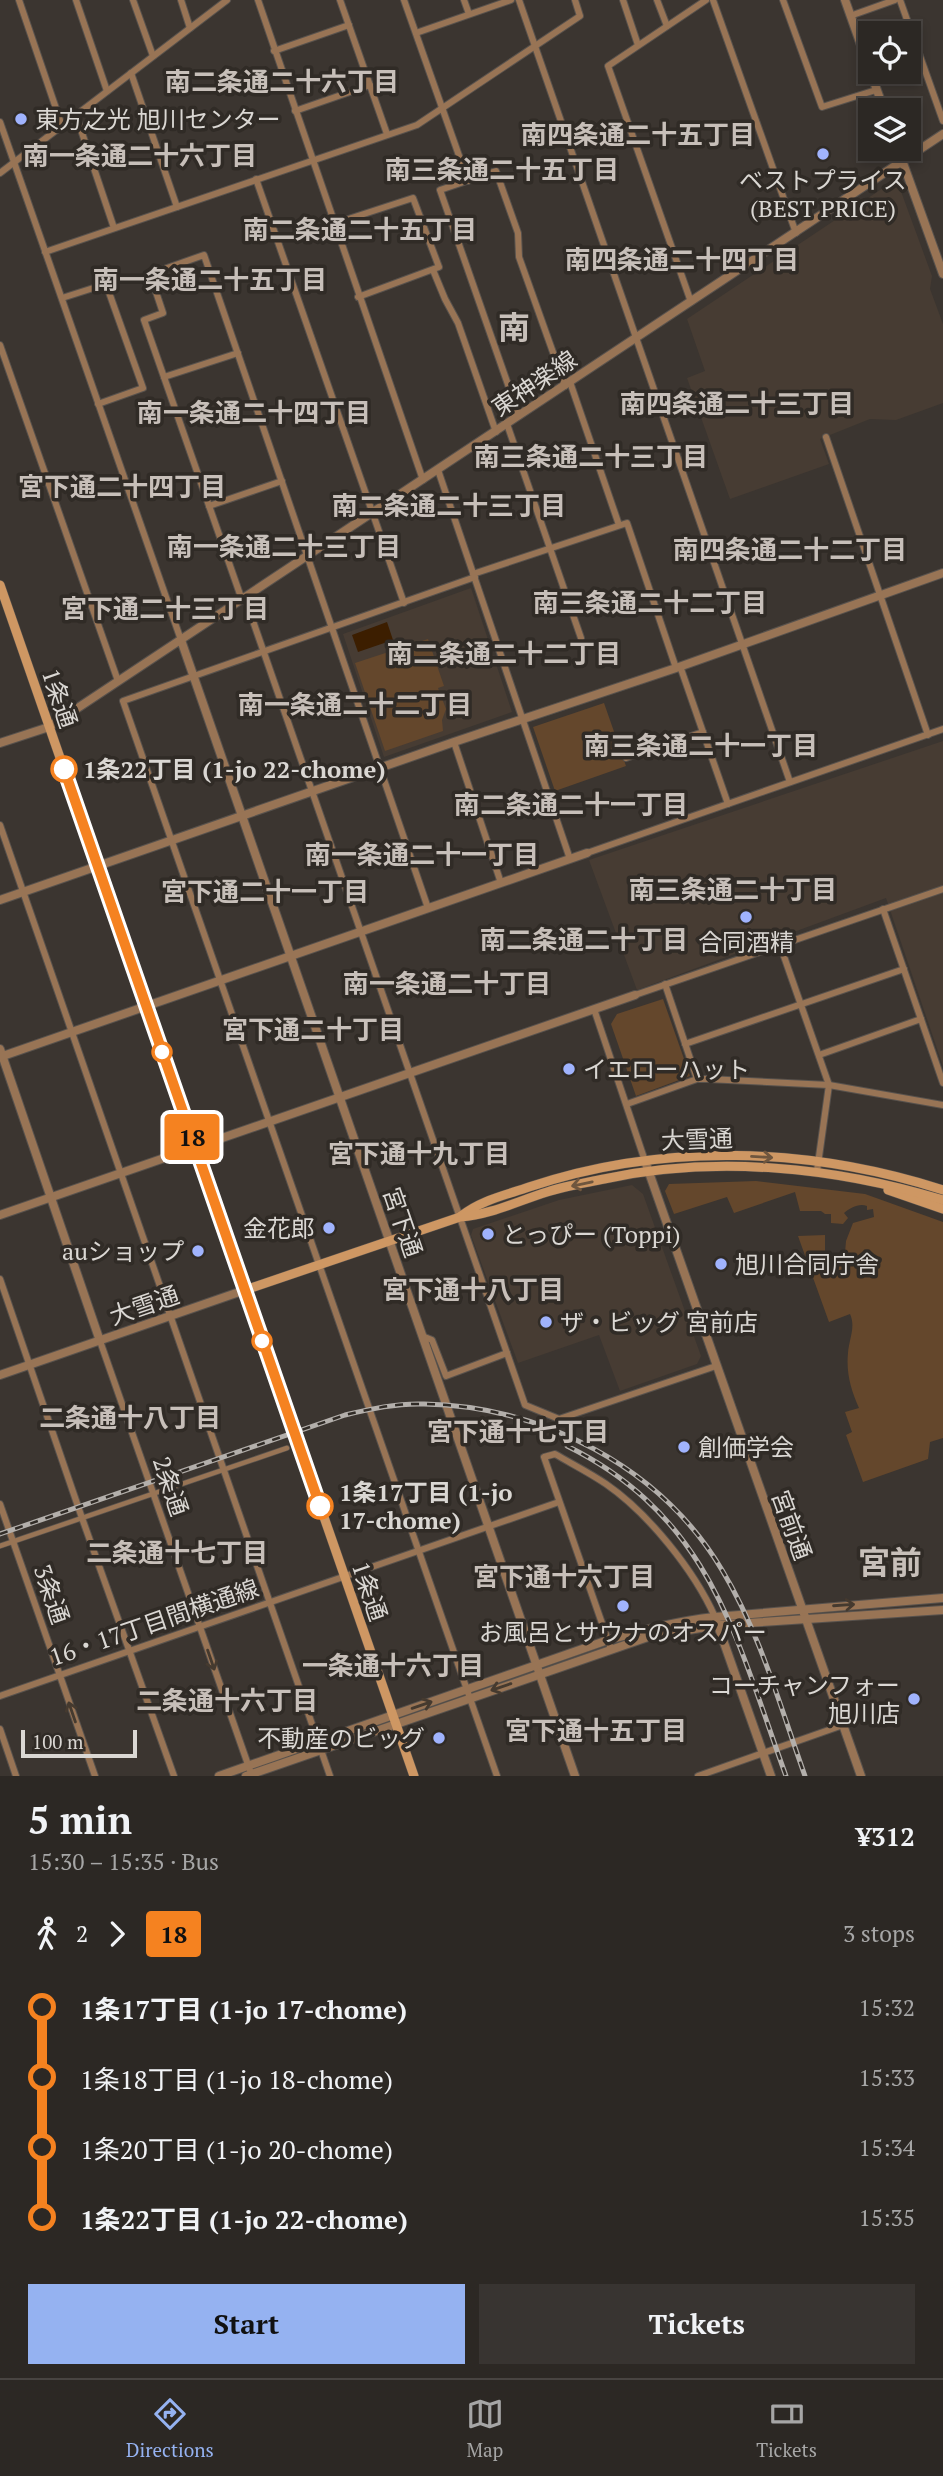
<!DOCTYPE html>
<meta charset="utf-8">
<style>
body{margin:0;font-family:"PT Serif","Noto Sans JP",serif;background:#383431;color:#f1f3f6;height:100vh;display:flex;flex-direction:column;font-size:26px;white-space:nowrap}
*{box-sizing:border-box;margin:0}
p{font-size:23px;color:#a6a6a6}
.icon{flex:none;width:38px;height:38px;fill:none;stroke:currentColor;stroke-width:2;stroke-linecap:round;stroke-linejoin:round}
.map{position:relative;height:1776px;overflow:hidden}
.panel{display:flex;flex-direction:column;background:#2c2824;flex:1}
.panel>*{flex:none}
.badge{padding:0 14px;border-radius:5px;font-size:24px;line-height:46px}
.tools{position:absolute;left:858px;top:21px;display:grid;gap:14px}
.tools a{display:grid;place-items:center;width:63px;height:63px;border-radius:0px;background:#2c2824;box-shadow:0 4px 10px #0003,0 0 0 2px #484441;font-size:35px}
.scale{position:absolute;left:21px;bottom:18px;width:116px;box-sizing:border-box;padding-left:7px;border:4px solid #dad7d3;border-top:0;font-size:19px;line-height:24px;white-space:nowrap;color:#dad7d3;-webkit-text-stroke:5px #302b26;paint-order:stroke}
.map>.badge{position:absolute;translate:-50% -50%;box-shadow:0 0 0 4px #fff}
.legs{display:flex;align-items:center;gap:10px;height:77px;padding:0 28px;font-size:23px}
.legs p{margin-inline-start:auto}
.overview{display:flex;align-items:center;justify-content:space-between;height:119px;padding:0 28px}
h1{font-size:38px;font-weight:700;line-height:52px}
.button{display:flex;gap:14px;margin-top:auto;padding:14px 28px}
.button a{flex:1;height:80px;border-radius:0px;background:#95b2f1;color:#111;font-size:28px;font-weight:700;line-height:80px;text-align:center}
.button a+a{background:#383431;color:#f1f3f6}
ul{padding:0 28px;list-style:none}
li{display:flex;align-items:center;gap:24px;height:70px;font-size:26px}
li i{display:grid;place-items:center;width:10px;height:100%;margin:0 9px;background:currentColor}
li i::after{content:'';width:18px;height:18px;margin:-9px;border:5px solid;border-radius:50%;background:#2c2824}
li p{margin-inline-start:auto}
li:first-child i{background:linear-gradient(#0000 50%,currentColor 0)}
li:last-child i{background:linear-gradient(currentColor 50%,#0000 0)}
.tabs{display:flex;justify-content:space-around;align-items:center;height:98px;border-top:2px solid #484441;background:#2c2824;font-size:19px;color:#a6a6a6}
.tabs a{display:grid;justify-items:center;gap:4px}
.tabs .active{color:#95b2f1}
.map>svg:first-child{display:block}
.built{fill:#473c33}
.green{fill:#64472c}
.water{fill:#3c1e00}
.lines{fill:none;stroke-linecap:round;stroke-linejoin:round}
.pedestrian-casing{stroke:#58524d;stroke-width:6}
.minor-casing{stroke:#58524d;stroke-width:8}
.tertiary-casing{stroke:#58524d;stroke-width:10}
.secondary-casing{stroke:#58524d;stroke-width:10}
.pedestrian{stroke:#987455;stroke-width:4.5}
.minor{stroke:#987455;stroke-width:6}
.tertiary{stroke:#987455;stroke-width:8}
.secondary{stroke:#ce9763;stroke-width:9}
.rail-casing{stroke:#b3afab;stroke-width:5}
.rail{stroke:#302b26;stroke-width:2.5;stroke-dasharray:8;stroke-linecap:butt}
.oneway{stroke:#6f563e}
.oneway2{stroke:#453a2f}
.line-1-casing{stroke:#fff;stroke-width:16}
.line-1{stroke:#f58220;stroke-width:10}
.poi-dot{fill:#a0b3fd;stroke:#302b26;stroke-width:2.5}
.stop-1-dot{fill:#fff;stroke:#f58220;stroke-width:3.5}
.labels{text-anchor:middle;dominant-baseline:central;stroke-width:7;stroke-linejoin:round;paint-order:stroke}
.poi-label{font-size:24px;fill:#dad7d3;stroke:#302b26;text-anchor:start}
.street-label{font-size:24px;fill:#dad7d3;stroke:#302b26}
.stop-label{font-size:24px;font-weight:bold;fill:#dad7d3;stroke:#302b26;text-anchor:start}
.neighbourhood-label{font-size:26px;font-weight:bold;fill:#c7bfb9;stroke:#302b26}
.district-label{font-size:32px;font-weight:bold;fill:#c7bfb9;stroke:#302b26}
</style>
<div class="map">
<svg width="943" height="1776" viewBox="0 0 943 1776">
<rect width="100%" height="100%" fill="#3b3530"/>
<g class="built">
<path d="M889,184L899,186L932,276L930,289L943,324V403L896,420L870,419L820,439L829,464L730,499L687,378L705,371L687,319Z"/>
<path d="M471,588L512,712L384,757L343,634Z"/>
<path d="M943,741V1066L886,898L637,990L589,860Z"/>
<path d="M632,1185L643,1194L701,1356L697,1364L620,1391L599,1335L518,1363L471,1235L473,1229L559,1200Z"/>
</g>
<g class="green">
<path d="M428,639L444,686L438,688L446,709L442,720L443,731L385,751L355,663Z"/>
<path d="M604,703L626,766L555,791L533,727Z"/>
<path d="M663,999L690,1076L636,1096L611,1024L617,1014Z"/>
<path d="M756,1181L865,1194L943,1222V1438L930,1442L928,1459L863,1482L846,1435L852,1432L845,1412L859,1408C851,1390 846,1373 848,1353C849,1339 856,1327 850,1314L829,1322L798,1236L825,1235V1268H836L837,1265H844L846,1241L853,1223L874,1217L873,1209L867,1210V1206C859,1203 850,1208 844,1213L848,1218L843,1224L831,1223V1214H825L821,1211H800L795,1192L734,1213L727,1197L674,1214L665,1191L669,1184Z"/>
</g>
<path class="water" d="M387,622L393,640L358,652L352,635Z"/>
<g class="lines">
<g class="pedestrian-casing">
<path id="pedestrian" d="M0,1546L287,1448"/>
</g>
<g class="minor-casing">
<g id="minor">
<path d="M19,0L62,126"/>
<path d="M76,0L107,91"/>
<path d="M133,0L153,56"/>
<path d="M181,0L190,28"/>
<path d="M258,0L423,480"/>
<path d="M340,0L387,134"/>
<path d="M404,0L468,181"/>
<path d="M464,0L469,14"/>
<path d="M519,0L790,782"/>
<path d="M623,0L638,45"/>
<path d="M657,0L667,26"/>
<path d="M713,0L796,233"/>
<path d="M783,0L822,107L876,90"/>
<path d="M900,0L943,121"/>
<path d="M850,16L895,0"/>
<path d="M416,33L511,0"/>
<path d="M274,51L349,25"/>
<path d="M131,73L177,207"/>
<path d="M295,111L370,85"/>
<path d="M76,115L114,228"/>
<path d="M0,122L181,640"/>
<path d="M0,173L227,0"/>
<path d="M256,179L404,603"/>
<path d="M333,224L413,198L439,267L358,297"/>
<path d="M45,252L417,125L580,16L575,0"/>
<path d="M433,270L445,299L458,323L496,432"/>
<path d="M62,298L106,284L143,388L98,404"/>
<path d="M691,302L608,66L706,0"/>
<path d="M0,345L118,681"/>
<path d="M164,377L238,353"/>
<path d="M570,382L619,525"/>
<path d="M519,416L440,190L496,171L518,233L519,257L565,386"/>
<path d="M507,424L581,638"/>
<path d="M826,437L928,735"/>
<path d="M438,470L570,859"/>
<path d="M209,506L282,481"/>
<path d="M473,574L627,523L676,668"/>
<path d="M475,577L123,701L497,1776"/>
<path d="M245,598L525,1405L559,1419L716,1366"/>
<path d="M242,600L144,320L163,313L150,274L204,255L428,908"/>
<path d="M680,666L728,804"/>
<path d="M454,742L501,883"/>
<path d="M626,758L703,732"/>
<path d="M0,825L330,1776"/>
<path d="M587,853L943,729"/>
<path d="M883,909L943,1083"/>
<path d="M780,945L829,1085L817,1171"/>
<path d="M665,984L697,1079"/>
<path d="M635,995L943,889"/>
<path d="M594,1009L645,1161"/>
<path d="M685,1044L904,969"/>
<path d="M819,1055L921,1019"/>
<path d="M627,1104L697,1079H707L829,1085L943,1105"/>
<path d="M0,1279L82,1518L174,1776"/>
<path d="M422,1336L432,1340L446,1376L507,1353"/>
<path d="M100,1341L252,1776"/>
<path d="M0,1504L95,1776"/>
<path d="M611,1649L544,1457L555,1454C572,1464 590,1473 606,1484C648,1513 694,1570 715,1617"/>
<path d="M0,1696L559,1502"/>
<path d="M0,1729L16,1776"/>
<path d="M698,1776L843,1725"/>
</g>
</g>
<g class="tertiary-casing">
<g id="tertiary">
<path d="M845,0L884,110"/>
<path d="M898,149L943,274"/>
<path d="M181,640L575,1776"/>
<path d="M0,743L49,727L943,134"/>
<path d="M0,900L454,742L676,668L943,573"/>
<path d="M0,1049L100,1341"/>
<path d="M0,1057L587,853"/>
<path d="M645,1161L861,1776"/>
<path d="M0,1215L635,995"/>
<path d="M0,1375L245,1290"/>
<path d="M716,1620L771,1776"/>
<path d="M219,1776L608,1640C644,1630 678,1621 715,1617L943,1598"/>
<path d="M246,1776L648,1637L718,1625L943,1610"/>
</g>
</g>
<g class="secondary-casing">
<g id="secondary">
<path d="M0,585L414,1776"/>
<path d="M888,1190L943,1209"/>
<path d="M461,1216C481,1200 506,1195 529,1187C663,1142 809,1147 943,1190"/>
<path d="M245,1290L460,1217C490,1215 518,1201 547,1192C565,1186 585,1183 604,1179C716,1155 835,1167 943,1200"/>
</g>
</g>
<use href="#pedestrian" class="pedestrian"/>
<use href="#minor" class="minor"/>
<use href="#tertiary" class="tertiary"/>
<use href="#secondary" class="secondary"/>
<g class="rail-casing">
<g id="rail">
<path d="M567,1446C711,1517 736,1638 786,1776"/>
<path d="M0,1534L345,1415C370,1409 397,1403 424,1404C542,1406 661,1467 722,1570C760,1633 780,1706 805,1776"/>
</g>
</g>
<use href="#rail" class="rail"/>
</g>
<defs><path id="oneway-shaft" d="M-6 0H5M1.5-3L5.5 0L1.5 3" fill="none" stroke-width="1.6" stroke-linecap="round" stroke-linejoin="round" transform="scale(1.75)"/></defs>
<g class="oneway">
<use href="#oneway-shaft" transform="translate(762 1157) rotate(3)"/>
<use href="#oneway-shaft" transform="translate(582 1184) rotate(168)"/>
</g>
<g class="oneway2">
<use href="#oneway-shaft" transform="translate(844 1605) rotate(-4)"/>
<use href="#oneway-shaft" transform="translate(211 1660) rotate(71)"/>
<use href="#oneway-shaft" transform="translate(501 1687) rotate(161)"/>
<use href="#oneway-shaft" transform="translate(422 1705) rotate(-19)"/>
<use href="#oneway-shaft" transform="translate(72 1712) rotate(-109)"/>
</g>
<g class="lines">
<g class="line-1-casing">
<path id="line-1" d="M64,769L320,1506"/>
</g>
<use href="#line-1" class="line-1"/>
</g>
<g class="poi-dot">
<circle cx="21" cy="119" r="7"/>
<circle cx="823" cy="154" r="7"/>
<circle cx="746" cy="917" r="7"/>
<circle cx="569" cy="1069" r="7"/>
<circle cx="329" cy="1228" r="7"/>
<circle cx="488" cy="1234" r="7"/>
<circle cx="198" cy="1251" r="7"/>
<circle cx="721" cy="1264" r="7"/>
<circle cx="546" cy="1322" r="7"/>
<circle cx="684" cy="1447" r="7"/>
<circle cx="623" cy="1606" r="7"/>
<circle cx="914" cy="1699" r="7"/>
<circle cx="439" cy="1738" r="7"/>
</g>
<g class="stop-1-dot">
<circle cx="64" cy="769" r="12"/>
<circle cx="162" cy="1052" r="9"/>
<circle cx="262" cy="1341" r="9"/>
<circle cx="320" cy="1506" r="12"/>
</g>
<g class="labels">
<g class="poi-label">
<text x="35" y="119">東方之光 旭川センター</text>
<text x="823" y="180" text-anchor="middle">ベストプライス<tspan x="823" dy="28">(BEST PRICE)</tspan></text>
<text x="746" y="942" text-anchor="middle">合同酒精</text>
<text x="583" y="1069">イエローハット</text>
<text x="315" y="1228" text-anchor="end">金花郎</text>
<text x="502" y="1234">とっぴー (Toppi)</text>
<text x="184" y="1251" text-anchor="end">auショップ</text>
<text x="735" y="1264">旭川合同庁舎</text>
<text x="560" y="1322">ザ・ビッグ 宮前店</text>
<text x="698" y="1447">創価学会</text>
<text x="623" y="1632" text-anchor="middle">お風呂とサウナのオスパー</text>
<text x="900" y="1685" text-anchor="end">コーチャンフォー<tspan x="900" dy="28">旭川店</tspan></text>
<text x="425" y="1738" text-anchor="end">不動産のビッグ</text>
</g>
<g class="street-label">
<text transform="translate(534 383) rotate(-34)">東神楽線</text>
<text transform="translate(60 698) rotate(71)">1条通</text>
<text transform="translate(697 1139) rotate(-2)">大雪通</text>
<text transform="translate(403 1222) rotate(71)">宮下通</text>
<text transform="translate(144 1305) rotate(-19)">大雪通</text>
<text transform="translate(171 1486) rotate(71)">2条通</text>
<text transform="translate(792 1525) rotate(70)">宮前通</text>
<text transform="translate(370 1591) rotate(71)">1条通</text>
<text transform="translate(52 1594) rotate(71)">3条通</text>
<text transform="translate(154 1622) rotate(-19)">16・17丁目間横通線</text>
</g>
<g class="stop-label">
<text x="83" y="769">1条22丁目 (1-jo 22-chome)</text>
<text x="339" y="1492">1条17丁目 (1-jo<tspan x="339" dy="28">17-chome)</tspan></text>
</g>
<g class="neighbourhood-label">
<text x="282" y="81">南二条通二十六丁目</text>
<text x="638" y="134">南四条通二十五丁目</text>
<text x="140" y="155">南一条通二十六丁目</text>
<text x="502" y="169">南三条通二十五丁目</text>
<text x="360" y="229">南二条通二十五丁目</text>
<text x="682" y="259">南四条通二十四丁目</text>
<text x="210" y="279">南一条通二十五丁目</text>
<text x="737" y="403">南四条通二十三丁目</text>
<text x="254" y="412">南一条通二十四丁目</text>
<text x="591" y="456">南三条通二十三丁目</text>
<text x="122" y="486">宮下通二十四丁目</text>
<text x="449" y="505">南二条通二十三丁目</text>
<text x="284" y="546">南一条通二十三丁目</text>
<text x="790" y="549">南四条通二十二丁目</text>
<text x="650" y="602">南三条通二十二丁目</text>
<text x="165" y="608">宮下通二十三丁目</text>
<text x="504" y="653">南二条通二十二丁目</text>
<text x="355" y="704">南一条通二十二丁目</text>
<text x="701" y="745">南三条通二十一丁目</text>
<text x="571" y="804">南二条通二十一丁目</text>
<text x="422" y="854">南一条通二十一丁目</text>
<text x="733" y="889">南三条通二十丁目</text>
<text x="265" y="891">宮下通二十一丁目</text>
<text x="584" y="939">南二条通二十丁目</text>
<text x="447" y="983">南一条通二十丁目</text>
<text x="313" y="1029">宮下通二十丁目</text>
<text x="419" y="1153">宮下通十九丁目</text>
<text x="473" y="1289">宮下通十八丁目</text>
<text x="130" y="1417">二条通十八丁目</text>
<text x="518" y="1431">宮下通十七丁目</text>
<text x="177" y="1552">二条通十七丁目</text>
<text x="564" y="1576">宮下通十六丁目</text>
<text x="393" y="1665">一条通十六丁目</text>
<text x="227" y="1700">二条通十六丁目</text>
<text x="596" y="1730">宮下通十五丁目</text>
</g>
<g class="district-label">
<text x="514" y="327">南</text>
<text x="890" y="1562">宮前</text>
</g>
</g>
</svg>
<div class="tools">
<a><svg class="icon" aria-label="locate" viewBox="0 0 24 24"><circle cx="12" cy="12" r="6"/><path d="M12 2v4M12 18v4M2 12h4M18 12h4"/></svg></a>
<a><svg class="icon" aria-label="layers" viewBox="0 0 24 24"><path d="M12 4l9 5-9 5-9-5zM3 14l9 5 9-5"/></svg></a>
</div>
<div class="scale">100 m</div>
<b class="badge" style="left:192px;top:1137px;background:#f58220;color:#111">18</b>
</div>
<section class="panel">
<div class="overview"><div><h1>5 min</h1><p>15:30 – 15:35 · Bus</p></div><b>¥312</b></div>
<div class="legs"><svg class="icon" aria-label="walk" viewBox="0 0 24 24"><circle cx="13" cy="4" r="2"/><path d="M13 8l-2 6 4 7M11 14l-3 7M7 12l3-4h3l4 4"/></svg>2<svg class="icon" aria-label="forward" viewBox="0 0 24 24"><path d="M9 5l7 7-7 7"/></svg><b class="badge" style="background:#f58220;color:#111">18</b><p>3 stops</p></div>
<ul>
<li><i style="color:#f58220"></i><b>1条17丁目 (1-jo 17-chome)</b><p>15:32</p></li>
<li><i style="color:#f58220"></i><span>1条18丁目 (1-jo 18-chome)</span><p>15:33</p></li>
<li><i style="color:#f58220"></i><span>1条20丁目 (1-jo 20-chome)</span><p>15:34</p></li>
<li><i style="color:#f58220"></i><b>1条22丁目 (1-jo 22-chome)</b><p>15:35</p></li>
</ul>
<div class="button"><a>Start</a><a>Tickets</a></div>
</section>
<nav class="tabs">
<a class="active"><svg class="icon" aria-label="directions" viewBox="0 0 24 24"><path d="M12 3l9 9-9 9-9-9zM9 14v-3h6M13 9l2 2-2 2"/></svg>Directions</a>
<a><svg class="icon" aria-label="map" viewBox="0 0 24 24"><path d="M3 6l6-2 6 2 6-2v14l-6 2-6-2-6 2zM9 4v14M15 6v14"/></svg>Map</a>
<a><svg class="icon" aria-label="tickets" viewBox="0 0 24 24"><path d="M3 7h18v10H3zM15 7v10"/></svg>Tickets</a>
</nav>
